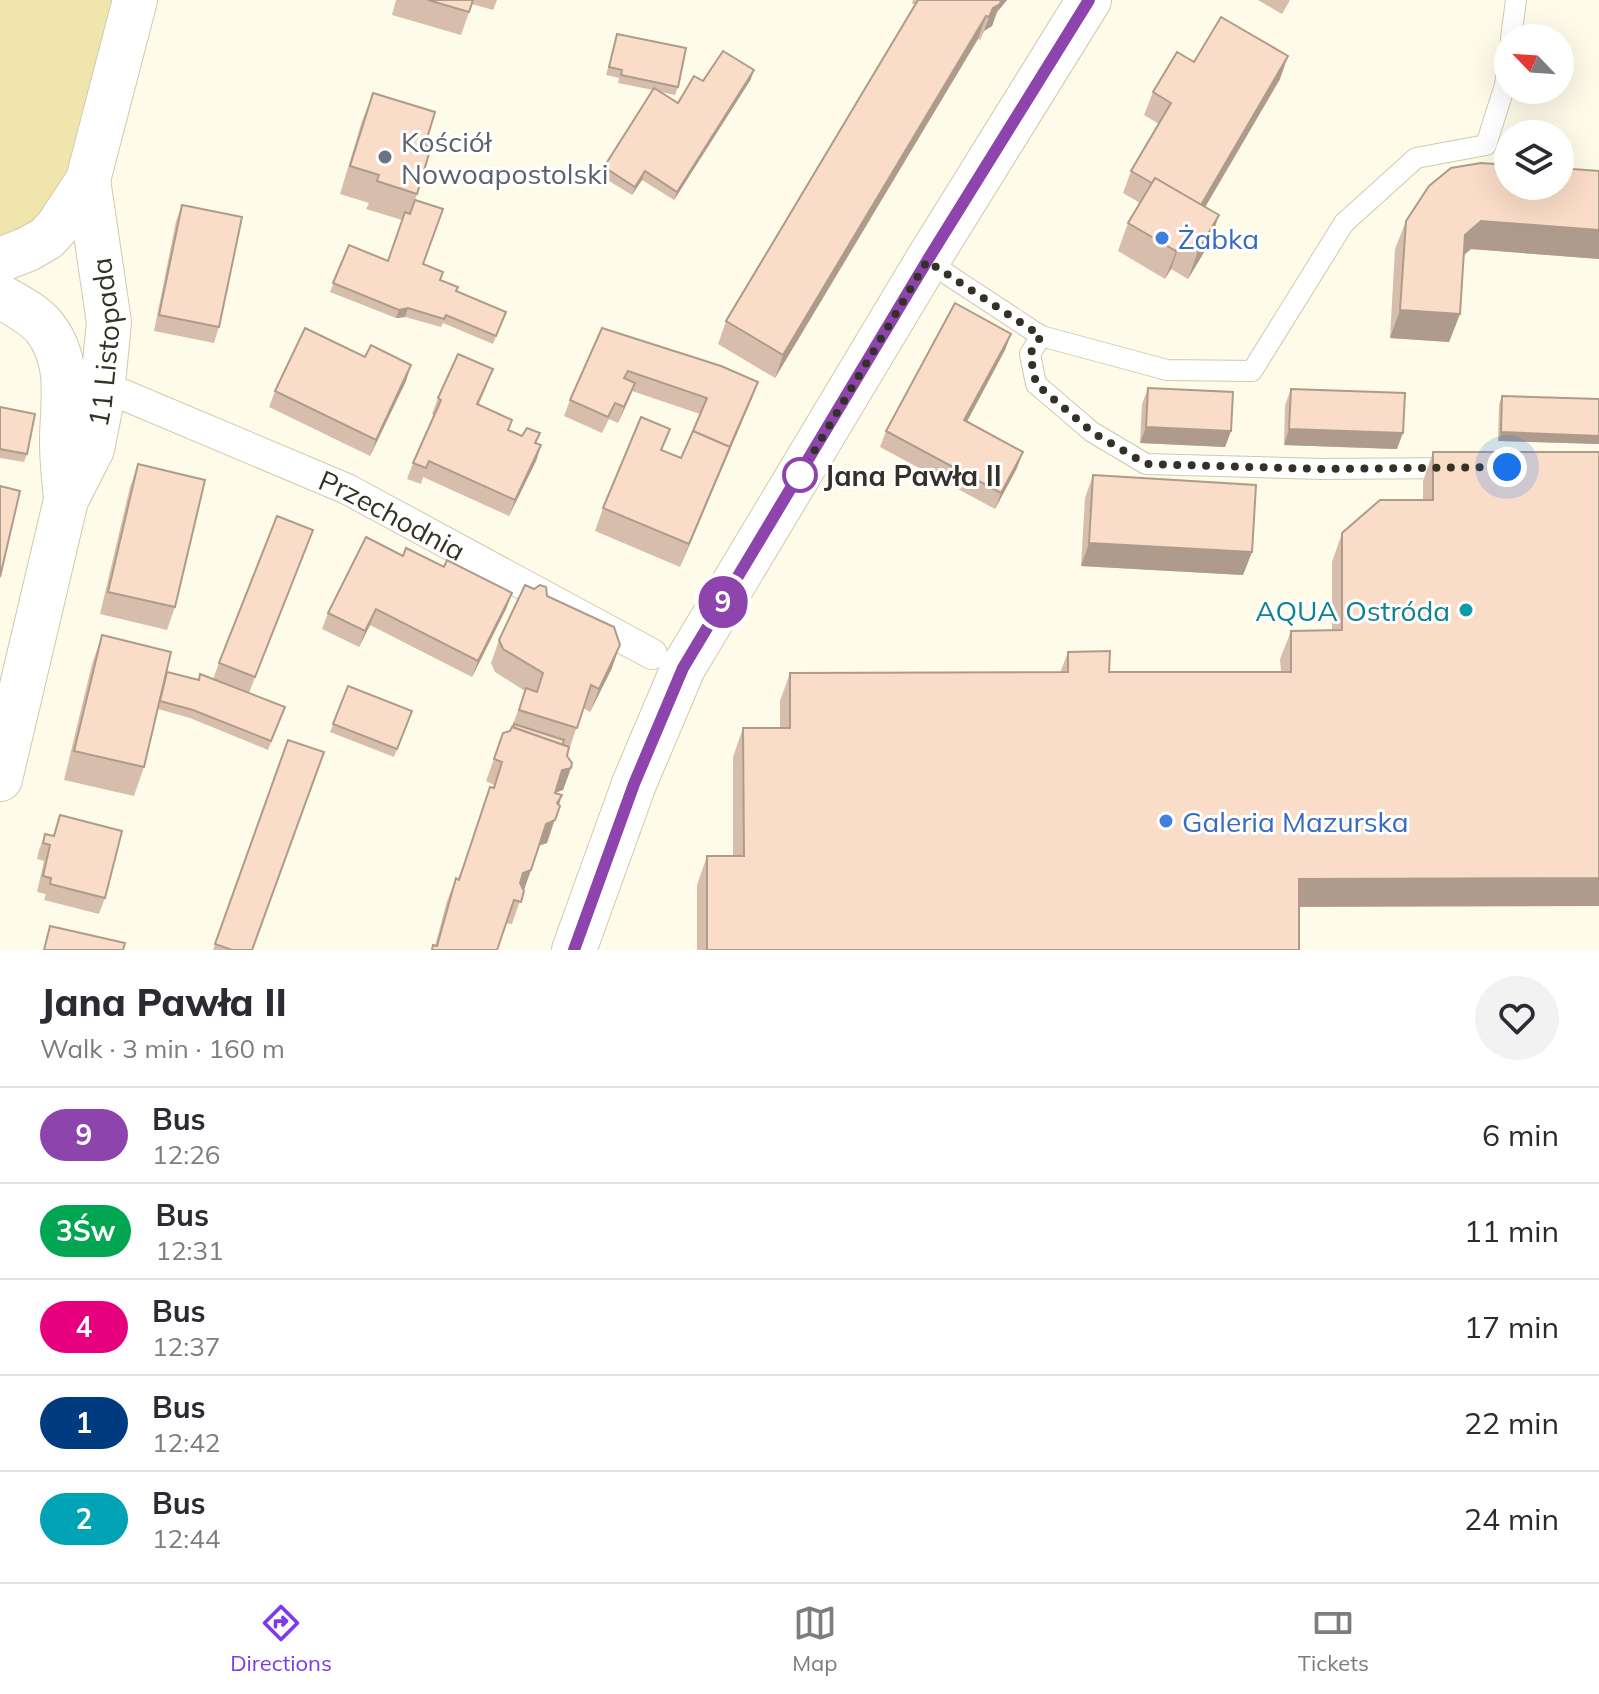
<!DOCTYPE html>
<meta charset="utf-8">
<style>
body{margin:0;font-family:Mulish,sans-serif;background:#f2f2f3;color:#2b2b33;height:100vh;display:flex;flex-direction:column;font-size:30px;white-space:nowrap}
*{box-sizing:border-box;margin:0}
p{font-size:26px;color:#7c7c81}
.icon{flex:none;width:44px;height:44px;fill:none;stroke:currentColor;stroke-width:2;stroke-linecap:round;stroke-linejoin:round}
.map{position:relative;height:950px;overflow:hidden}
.panel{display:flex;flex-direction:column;background:#fff;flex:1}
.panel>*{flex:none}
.badge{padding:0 16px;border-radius:26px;font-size:28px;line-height:52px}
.needle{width:52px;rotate:295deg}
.fabs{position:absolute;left:1494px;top:24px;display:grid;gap:16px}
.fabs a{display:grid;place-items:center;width:80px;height:80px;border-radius:50%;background:#fff;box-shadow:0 8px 32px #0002;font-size:40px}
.you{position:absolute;width:40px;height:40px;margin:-20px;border:6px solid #fff;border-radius:50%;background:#1a73e8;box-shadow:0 0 0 12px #1a73e833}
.map>.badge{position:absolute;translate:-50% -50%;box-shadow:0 0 0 4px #fff}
.round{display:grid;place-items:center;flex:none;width:84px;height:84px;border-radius:42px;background:#f2f2f3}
.head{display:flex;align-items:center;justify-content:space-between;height:136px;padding:0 40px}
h1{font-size:38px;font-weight:800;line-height:60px}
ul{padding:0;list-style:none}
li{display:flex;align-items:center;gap:24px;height:96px;padding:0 40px;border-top:2px solid #e1e1e2}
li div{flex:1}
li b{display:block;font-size:30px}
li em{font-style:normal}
li .badge{min-width:88px;font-weight:700;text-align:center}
.tabs{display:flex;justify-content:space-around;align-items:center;height:112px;border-top:2px solid #e1e1e2;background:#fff;font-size:22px;color:#7c7c81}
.tabs a{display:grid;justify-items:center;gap:4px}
.tabs .on{color:#7c3aed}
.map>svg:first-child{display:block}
.green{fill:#f0e6ad}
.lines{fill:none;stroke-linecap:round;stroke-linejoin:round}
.service-casing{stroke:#cfcaac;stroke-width:22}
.pedestrian-casing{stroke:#cfcaac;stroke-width:32}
.tertiary-casing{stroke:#cfcaac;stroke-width:46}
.secondary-casing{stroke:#cfcaac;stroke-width:46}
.service{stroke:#fff;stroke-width:20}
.pedestrian{stroke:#fff;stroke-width:30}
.tertiary{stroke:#fff;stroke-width:44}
.secondary{stroke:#fff;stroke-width:44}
.wall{fill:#d7beac}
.shaded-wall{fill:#af9b8c}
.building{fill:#faddc8;stroke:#af9b8c;stroke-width:2}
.line-casing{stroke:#fff;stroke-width:18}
.line{stroke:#8e44ad;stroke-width:12}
.walk{stroke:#343226;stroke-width:8;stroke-dasharray:0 14.4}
.worship-dot{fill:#6b7280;stroke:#fff;stroke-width:3}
.shop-dot{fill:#3f7fe0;stroke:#fff;stroke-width:3}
.stop-dot{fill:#fff;stroke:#8e44ad;stroke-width:4}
.culture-dot{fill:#0f9aa8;stroke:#fff;stroke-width:3}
.labels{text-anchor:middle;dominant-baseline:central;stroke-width:6;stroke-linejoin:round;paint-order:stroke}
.worship-label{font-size:28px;fill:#5b616d;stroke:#fff;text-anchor:start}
.shop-label{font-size:28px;fill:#366cbe;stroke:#fff;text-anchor:start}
.street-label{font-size:28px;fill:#343226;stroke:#fff}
.stop-label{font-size:28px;font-weight:bold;fill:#343226;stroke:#fff;text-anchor:start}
.culture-label{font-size:28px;fill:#0d838f;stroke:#fff;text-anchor:end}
</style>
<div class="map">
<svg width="1599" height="950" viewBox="0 0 1599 950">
<rect width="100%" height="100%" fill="#fefbe9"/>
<path class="green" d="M0,0H112L61,192L51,210L0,244Z"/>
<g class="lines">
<g class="service-casing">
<g id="service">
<path d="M1511,38L1516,0"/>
<path d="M927,261L1041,336L1167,370L1252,371L1344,223L1416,158L1486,145L1505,85L1508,63"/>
<path d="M1041,336L1030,354L1036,384L1092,432L1146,464L1322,469L1455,468"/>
</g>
</g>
<g class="pedestrian-casing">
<g id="pedestrian">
<path id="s1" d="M124,395L347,489L652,654"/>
</g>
</g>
<g class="tertiary-casing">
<path id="tertiary" d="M574,950L634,784L683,668L927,261L1089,0"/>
</g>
<g class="secondary-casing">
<g id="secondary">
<path d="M0,260L28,249L47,238L58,226L88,180L135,0"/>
<path d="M0,296C15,305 34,314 45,328C72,363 62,403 62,442C62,461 64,479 66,498"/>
<path id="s2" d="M0,779L66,500L92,449L101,404L109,322L88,180"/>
</g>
</g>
<use href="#service" class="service"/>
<use href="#pedestrian" class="pedestrian"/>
<use href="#tertiary" class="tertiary"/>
<use href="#secondary" class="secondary"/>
</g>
<g class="wall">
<path d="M396,0H497L493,10L472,4L461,35L392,15Z"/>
<path d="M913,0H1007L997,12L992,26L984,31L980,40L978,39L775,378L718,344L726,321L915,5L912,3Z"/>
<path d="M1258,0H1290L1282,14Z"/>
<path d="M617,34L678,87L675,95L661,92L678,103L703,81L751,79L674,200L642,180L632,195L601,176L604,167L653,90L618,83L619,78L606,75Z"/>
<path d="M1194,62L1280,79L1205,207L1219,215L1209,244L1188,279L1171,269L1165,279L1118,251L1128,223L1140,203L1123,193L1131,171L1159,124L1144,115L1153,92Z"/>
<path d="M373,93L425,145L431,147L415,200L423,264L440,280L456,291L506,312L493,344L443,323L441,327L405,317L396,318L330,292L349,245L388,261L402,220L366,209L369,203L340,194L362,121Z"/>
<path d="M1599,171V259L1471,249L1463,256L1460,314L1449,342L1390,338L1395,249L1406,221Z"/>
<path d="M182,205L219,327L214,343L154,331L176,221Z"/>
<path d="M602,328L752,398L680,567L595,531L603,508L670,429L662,450L681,458L700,414L632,391L618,423L609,419L602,433L564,416L570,400Z"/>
<path d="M1011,334L1005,350L967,422L1017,468L995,509L880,447L886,431Z"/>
<path d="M365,357L411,365L406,381L370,456L269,407L275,391Z"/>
<path d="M487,385L479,404L508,430L522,436L540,433L536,443L541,445L536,461L509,516L423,477L421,484L407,479L413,463L434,415L432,414L438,398Z"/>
<path d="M1148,388L1231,431L1225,447L1140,443L1142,404Z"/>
<path d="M1291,389L1397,449L1284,445L1285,405Z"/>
<path d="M1502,396L1599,399V444L1498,441L1499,404Z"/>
<path d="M0,407L27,454L24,462L0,458Z"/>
<path d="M1433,452H1599L1299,907V950H697V885L707,856H733V757L743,728H780V701L790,673H1060L1068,652L1109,672H1281L1280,659L1291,631L1332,630V562L1342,533L1423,500V481Z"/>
<path d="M138,464L175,607L167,630L100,614L130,487Z"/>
<path d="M1093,475L1252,552L1243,575L1081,566L1085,498Z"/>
<path d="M313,530L249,693L285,707L268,750L190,718L158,709L144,767L134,796L64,780L92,664L102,635L167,672L198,680L200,674L213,679L219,663Z"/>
<path d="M403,556L444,567L512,593L506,609L472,677L370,625L359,647L322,629L328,613Z"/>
<path d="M547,596L612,668L590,712L583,708L567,756L571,768L563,790L555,793L559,805L555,820L547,843L539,846L512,924L506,923L497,950L435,946L447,901L456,878L458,879L494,785L486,781L495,756L512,727L525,691L495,672L491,663L499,640Z"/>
<path d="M348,686L412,711L394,757L330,732Z"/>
<path d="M288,740L252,950H213Z"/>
<path d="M60,815L105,898L99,914L44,900L46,894L37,892L44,861L37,859L39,850L45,834L53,836Z"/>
</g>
<g class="shaded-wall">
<path d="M1000,0H1007L997,12L992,26L984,31L980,40L993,8Z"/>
<path d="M986,16L978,39L775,378L783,355Z"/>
<path d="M1288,56L1280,79L1190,233L1198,210Z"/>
<path d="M754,70L751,79L674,200L677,192Z"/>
<path d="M645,171L642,180L632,195L635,187Z"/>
<path d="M1219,215L1209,244L1188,279L1198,251Z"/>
<path d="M1481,221L1599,230V259L1471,249L1454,263L1465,235Z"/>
<path d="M1181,241L1171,269L1165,279L1176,251Z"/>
<path d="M408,308L405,317L396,318L399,310Z"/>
<path d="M1400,310L1460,314L1449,342L1390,338Z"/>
<path d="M1011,334L1005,350L959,436L964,420Z"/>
<path d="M411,365L406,381L370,456L376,440Z"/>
<path d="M758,382L752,398L680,567L689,544Z"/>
<path d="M635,383L629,399L618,423L624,407Z"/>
<path d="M1146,427L1231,431L1225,447L1140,443Z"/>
<path d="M1289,429L1403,433L1397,449L1284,445Z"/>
<path d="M1501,432L1599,436V444L1498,441Z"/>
<path d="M541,445L536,461L509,516L515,500Z"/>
<path d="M1023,452L1017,468L995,509L1001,493Z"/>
<path d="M1089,543L1252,552L1243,575L1081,566Z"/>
<path d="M512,593L506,609L472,677L478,661Z"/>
<path d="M376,609L370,625L359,647L365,631Z"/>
<path d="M620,645L612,668L590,712L599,689Z"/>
<path d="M571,768L563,790L554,793L562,770Z"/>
<path d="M562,795L547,843L538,846L546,824Z"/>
<path d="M531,870L523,893L515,896L523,873Z"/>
<path d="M1599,878V906L1288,907L1299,879Z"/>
</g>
<g class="building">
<path d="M428,0H473L469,12Z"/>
<path d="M918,0H1001L1000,4L993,8L989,17L986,16L783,355L726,321Z"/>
<path d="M1221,17L1288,56L1201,205L1155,178L1152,183L1131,171L1171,103L1153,92L1177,52L1194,62Z"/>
<path d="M617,34L686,48L678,87L621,75L622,70L609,67Z"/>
<path d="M723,51L754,70L677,192L645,171L635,187L604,167L654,88L678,103L694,76L703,81Z"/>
<path d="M373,93L435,112L425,145L431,147L417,194L377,181L379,175L350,166Z"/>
<path d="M1481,163L1508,165V186H1560V168L1599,171V230L1481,221L1465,235L1460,314L1400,310L1406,221L1429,186L1451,168Z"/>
<path d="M1155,178L1219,215L1198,251L1181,241L1176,251L1128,223Z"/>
<path d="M415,200L443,209L423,264L443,272L440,280L458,287L456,291L506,312L496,336L446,315L444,319L408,308L399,310L333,283L349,245L388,261L405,212L410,214Z"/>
<path d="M182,205L242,217L219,327L159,315Z"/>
<path d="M955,303L1011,334L964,420L1023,452L1001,493L886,431Z"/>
<path d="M305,328L365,357L371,345L411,365L376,440L275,391Z"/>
<path d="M602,328L721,366L758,382L727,453L730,447L693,431L707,398L628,371L624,378L635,383L624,407L615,403L608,417L570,400Z"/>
<path d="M458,354L493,369L477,404L512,420L508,430L522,436L527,428L540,433L535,443L541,445L515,500L429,461L426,468L413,463L441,400L438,398Z"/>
<path d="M1148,388L1233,392L1231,431L1146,427Z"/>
<path d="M1291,389L1405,393L1403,433L1289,429Z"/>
<path d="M1502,396L1599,399V436L1501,432Z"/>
<path d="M0,407L35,414L27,454L0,449Z"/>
<path d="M641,417L670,429L661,450L681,458L693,431L730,447L689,544L603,508Z"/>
<path d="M1433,452H1599V878L1299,879V950H707V856H744L743,728H790V673L1068,672V652L1110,651L1109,672H1291V631L1342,630V533L1380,500H1433Z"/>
<path d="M138,464L205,480L175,607L108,592Z"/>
<path d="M1093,475L1256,485L1252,552L1089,543Z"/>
<path d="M0,486L20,491L0,577Z"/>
<path d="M277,516L313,530L255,677L219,663Z"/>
<path d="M366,537L403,556L406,548L444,567L447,560L512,593L478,661L376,609L365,631L328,613Z"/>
<path d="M525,585L534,589L540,585L546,587L547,596L614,627L620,645L599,689L591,685L577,728L519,710L526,688L537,692L543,673L503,649L499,640Z"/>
<path d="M102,635L171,652L144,767L74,751Z"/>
<path d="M167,672L199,680L200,674L285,707L271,741L193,710L160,701Z"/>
<path d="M348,686L412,711L397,749L333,724Z"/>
<path d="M514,724L564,740L562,745L513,727Z"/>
<path d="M512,727L569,747L567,756L572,763L571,768L562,770L555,793L562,795L557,803L560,806L555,820L546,824L531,870L523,873L520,883L524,891L521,902L514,900L497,950H432L433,945L437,946L456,878L459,880L490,787L494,788L502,762L494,759L503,733L510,731Z"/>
<path d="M288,740L324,752L252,950H232L215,944Z"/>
<path d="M60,815L122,831L105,898L50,884L51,878L43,876L50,845L43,843L45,834L54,836Z"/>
<path d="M50,926L125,943L123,950H44Z"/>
</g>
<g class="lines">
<g class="line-casing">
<path id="line" d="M574,950L634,784L683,668L927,261L1089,0"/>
</g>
<use href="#line" class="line"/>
<path class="walk" d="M800,475L927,261L1041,336L1030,354L1036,384L1092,432L1146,464L1322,469L1507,467"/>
</g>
<circle class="worship-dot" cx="385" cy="157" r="8"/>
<g class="shop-dot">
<circle cx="1162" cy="238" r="8"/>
<circle cx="1166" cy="821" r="8"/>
</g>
<circle class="stop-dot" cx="800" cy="475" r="16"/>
<circle class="culture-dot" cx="1466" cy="610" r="8"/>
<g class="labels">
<g class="worship-label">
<text x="401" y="141">Kościół<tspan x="401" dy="32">Nowoapostolski</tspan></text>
</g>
<g class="shop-label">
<text x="1178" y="238">Żabka</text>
<text x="1182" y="821">Galeria Mazurska</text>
</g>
<g class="street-label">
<text stroke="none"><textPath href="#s2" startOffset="452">11 Listopada</textPath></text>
<text stroke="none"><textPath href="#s1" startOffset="294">Przechodnia</textPath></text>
</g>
<g class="stop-label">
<text x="824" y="475">Jana Pawła II</text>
</g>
<g class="culture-label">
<text x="1450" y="610">AQUA Ostróda</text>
</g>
</g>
</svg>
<div class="fabs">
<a><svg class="needle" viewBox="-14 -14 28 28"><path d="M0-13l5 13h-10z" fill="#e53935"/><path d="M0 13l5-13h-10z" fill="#7c7c81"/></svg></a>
<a><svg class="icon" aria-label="layers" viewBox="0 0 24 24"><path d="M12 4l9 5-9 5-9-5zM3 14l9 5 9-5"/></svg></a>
</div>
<div class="you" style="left:1507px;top:467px"></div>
<b class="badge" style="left:723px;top:602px;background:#8e44ad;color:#fff">9</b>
</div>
<section class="panel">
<div class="head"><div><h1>Jana Pawła II</h1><p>Walk · 3 min · 160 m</p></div><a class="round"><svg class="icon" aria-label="heart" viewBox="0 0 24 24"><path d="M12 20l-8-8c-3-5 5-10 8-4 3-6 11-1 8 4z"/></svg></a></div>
<ul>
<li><span class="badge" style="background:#8e44ad;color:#fff">9</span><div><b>Bus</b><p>12:26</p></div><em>6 min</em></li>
<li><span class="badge" style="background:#00a651;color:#fff">3Św</span><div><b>Bus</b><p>12:31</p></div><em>11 min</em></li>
<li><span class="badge" style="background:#e6007e;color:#fff">4</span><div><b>Bus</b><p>12:37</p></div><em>17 min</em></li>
<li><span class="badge" style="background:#003b80;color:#fff">1</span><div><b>Bus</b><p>12:42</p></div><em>22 min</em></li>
<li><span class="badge" style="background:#00a3b4;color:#fff">2</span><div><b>Bus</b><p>12:44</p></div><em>24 min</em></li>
</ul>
</section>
<nav class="tabs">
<a class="on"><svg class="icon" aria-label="directions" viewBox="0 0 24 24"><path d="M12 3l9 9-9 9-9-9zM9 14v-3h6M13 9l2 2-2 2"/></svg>Directions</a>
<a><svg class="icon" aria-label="map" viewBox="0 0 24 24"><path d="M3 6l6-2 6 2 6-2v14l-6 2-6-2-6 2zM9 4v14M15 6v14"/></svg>Map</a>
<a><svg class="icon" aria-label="tickets" viewBox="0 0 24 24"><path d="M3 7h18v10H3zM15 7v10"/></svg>Tickets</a>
</nav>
